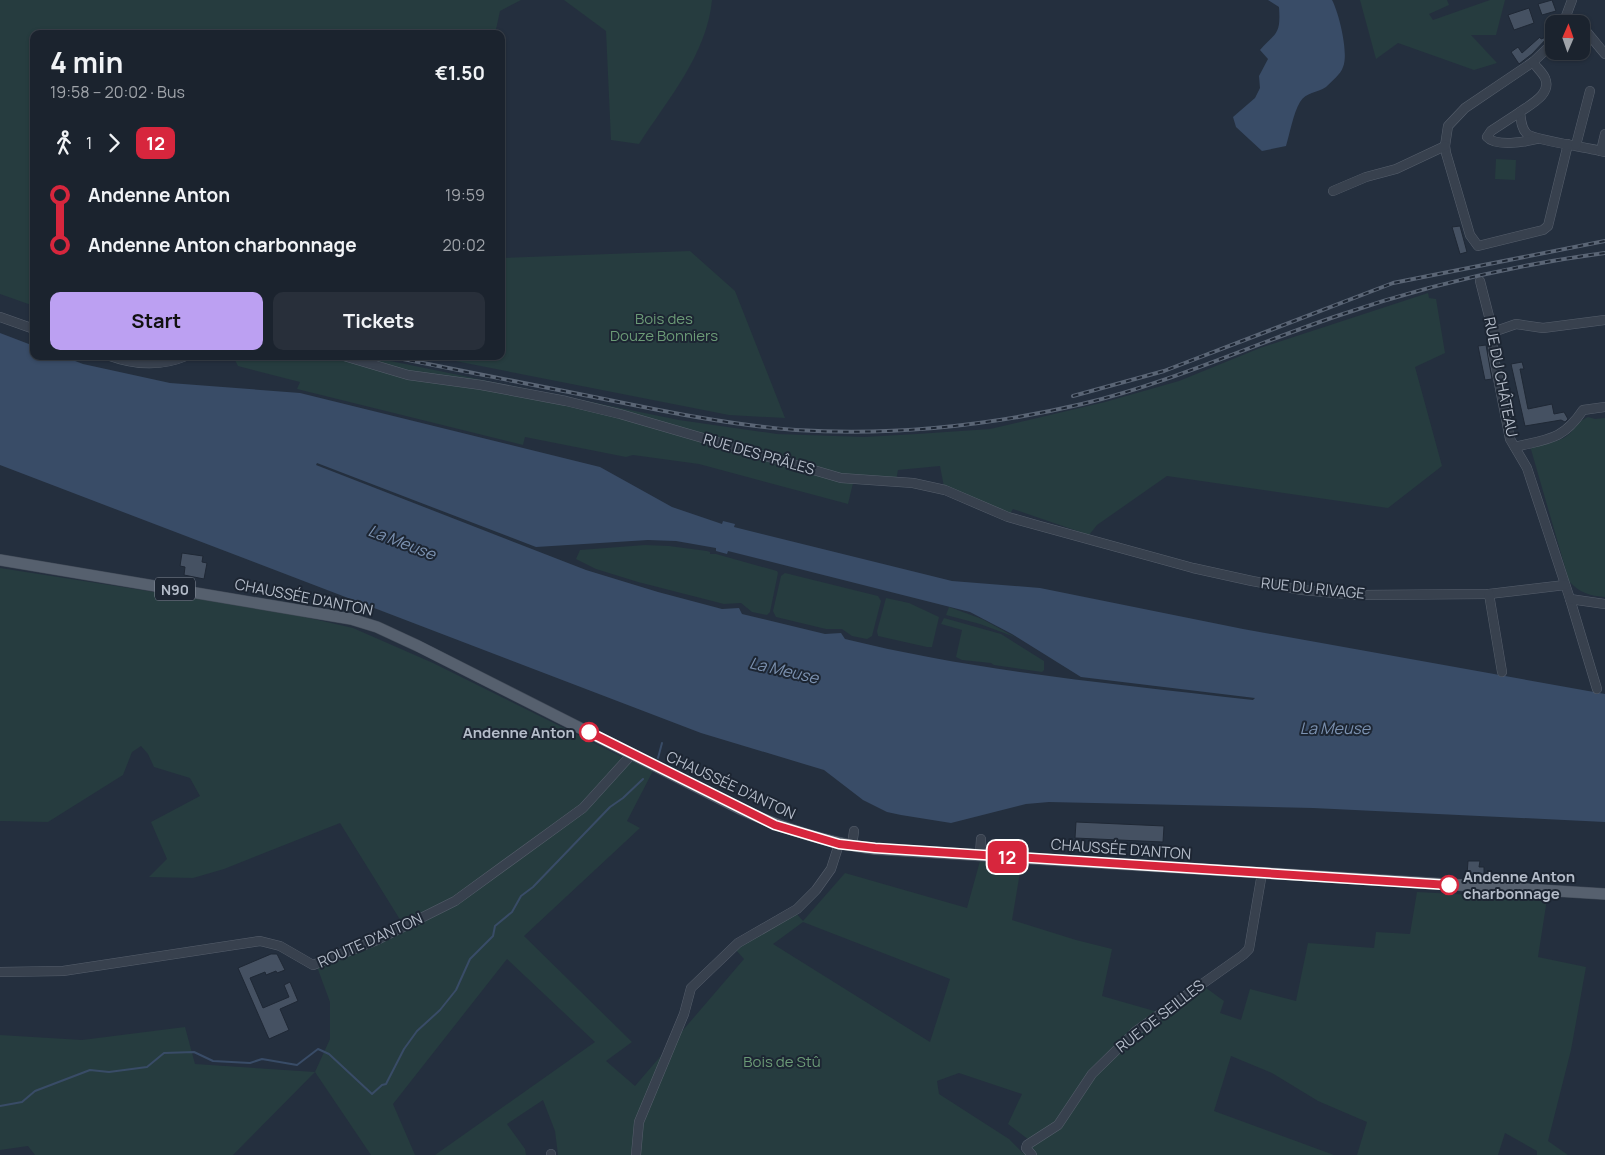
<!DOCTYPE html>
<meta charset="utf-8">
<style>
body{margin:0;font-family:Manrope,sans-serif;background:#282f3a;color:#f1f3f6;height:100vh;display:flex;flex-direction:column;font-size:19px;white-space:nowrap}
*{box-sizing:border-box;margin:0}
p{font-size:16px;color:#a0a4aa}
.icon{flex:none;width:28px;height:28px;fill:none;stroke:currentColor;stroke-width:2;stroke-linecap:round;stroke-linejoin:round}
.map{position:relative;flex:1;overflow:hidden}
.sheet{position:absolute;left:30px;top:30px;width:475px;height:330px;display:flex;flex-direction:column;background:#1b232e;border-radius:10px;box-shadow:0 1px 4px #0004,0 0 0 1px #39404a}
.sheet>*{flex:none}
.badge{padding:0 10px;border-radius:8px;font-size:18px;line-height:32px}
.needle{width:32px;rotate:2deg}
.fabs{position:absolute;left:1545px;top:15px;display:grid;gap:10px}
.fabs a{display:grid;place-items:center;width:45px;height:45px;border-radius:10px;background:#1b232e;box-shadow:0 1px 4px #0004,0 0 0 1px #39404a;font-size:25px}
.map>.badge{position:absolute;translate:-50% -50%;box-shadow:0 0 0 2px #fff}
.legs{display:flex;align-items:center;gap:8px;height:55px;padding:0 20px;font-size:16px}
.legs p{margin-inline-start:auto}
.headline{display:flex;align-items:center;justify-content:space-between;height:85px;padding:0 20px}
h1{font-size:28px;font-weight:700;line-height:38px}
.cta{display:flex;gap:10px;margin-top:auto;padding:10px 20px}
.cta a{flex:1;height:58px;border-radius:10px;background:#bca0f2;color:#111;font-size:20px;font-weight:700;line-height:58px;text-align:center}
.cta a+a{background:#282f3a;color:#f1f3f6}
ul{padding:0 20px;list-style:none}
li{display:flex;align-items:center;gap:18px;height:50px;font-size:19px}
li i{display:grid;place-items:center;width:8px;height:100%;margin:0 6px;background:currentColor}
li i::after{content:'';width:12px;height:12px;margin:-6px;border:4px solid;border-radius:50%;background:#1b232e}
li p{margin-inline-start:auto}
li:first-child i{background:linear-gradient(#0000 50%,currentColor 0)}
li:last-child i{background:linear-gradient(currentColor 50%,#0000 0)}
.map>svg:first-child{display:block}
.green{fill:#263c3f;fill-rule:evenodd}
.water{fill:#394c67;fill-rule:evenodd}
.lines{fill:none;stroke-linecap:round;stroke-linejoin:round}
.stream{stroke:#394c67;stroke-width:2}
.building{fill:#455162;stroke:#1f2835}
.minor-casing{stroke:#565f6c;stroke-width:10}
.major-casing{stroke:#414a57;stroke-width:12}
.minor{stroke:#38414e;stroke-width:9}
.major{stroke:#56606e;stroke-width:11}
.rail-casing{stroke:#5a6575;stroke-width:4}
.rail{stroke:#1d2633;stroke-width:2;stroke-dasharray:5.5;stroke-linecap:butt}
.line-1-casing{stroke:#fff;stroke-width:11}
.line-1{stroke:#d7263d;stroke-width:8}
.stop-1-dot{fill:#fff;stroke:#d7263d;stroke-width:2.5}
.labels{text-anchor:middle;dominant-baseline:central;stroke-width:4;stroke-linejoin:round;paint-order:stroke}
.shield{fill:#1d2633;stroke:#878f9c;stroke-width:1}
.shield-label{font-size:14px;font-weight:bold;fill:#b4bcc9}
.park-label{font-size:15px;fill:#6b9a76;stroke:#1d2633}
.street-label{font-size:15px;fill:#b4bcc9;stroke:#1d2633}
.stop-label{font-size:15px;font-weight:bold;fill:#b4bcc9;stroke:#1d2633;text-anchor:end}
.water-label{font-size:16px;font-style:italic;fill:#7c92b1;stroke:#1d2633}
</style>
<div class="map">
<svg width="1605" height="1155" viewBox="0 0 1605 1155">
<rect width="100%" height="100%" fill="#242f3e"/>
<g class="green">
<path d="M0,0H521L500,11L495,34H34V306L0,294Z"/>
<path d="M564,0H712C707,54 668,99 639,144L611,140L606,31Z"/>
<path d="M1360,0H1447L1449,5L1429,14L1433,20L1490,0H1505L1496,35H1471L1497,63L1474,70L1398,43L1376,59Z"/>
<path d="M1496,159L1516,160L1515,180L1495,179Z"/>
<path d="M690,251L735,291L785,418L729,415L430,356H501V258Z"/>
<path d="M1428,293L1429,298L1436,299L1445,353L1415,367L1442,466L1388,508L1167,476L1097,525L1089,535L1013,509L1010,514L944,487L940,466L898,470L896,481L854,479L848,504L699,464L633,455L626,457L525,437L523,445L297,389L300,382L238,366L233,356H366L679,420L777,434L864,437L917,434L990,429L1105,402L1179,381L1260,348Z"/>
<path d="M1588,417L1595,419L1605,418V597C1590,596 1578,592 1569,581L1530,446C1541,444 1559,443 1568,435C1575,429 1578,421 1588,417Z"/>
<path d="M645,545L669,546L707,551L710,552V554H716L777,571L778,573L770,612L767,615L752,612L741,603L724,604L638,582L596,569L576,559L580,550Z"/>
<path d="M0,568L283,612L353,628L433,663L622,757L610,775L632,754L655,767L627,821L640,828L524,936L632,1042L606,1061L635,1086L744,959L735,949L795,912L803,921L845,873L967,908L980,861L1021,866L1012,920L1076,940L1112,949L1102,996L1158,1012L1131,1031L1099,1061L1052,1126L1029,1140L1008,1124L1022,1094L959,1073L937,1081L939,1094L1009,1139L1023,1153L1054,1131L1093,1077L1155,1018L1202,985L1224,1001L1220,1013L1241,1020L1250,989L1296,1001L1308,943L1374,948L1376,932L1410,934L1417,892L1547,899L1538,957L1586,967L1571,1050L1548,1141L1568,1155H1537V1151L1505,1133L1498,1155H1357L1367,1122L1318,1101L1272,1073L1231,1056L1214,1111L1334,1155H558L555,1131L543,1100L507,1124L525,1149L526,1155H435L595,1042L507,959L393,1104L415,1155H371L315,1072L233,1155H35L28,1146L0,1150V1035L82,1040L185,1027L195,1064L315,1072L330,1039V1002L316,964L404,926L340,823L224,869L193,878L149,877L167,859L151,822L200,796L190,778L154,767L148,754L141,746L132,752L123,775L48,822L0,821ZM803,922L950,979L930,1042L773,944Z"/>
<path d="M785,573L878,596L881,601L872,636L867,639L852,636L842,629H826L776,617L773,611L781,576Z"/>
<path d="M886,598L909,603L939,617L932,647H927L878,636L877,631Z"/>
<path d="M949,607L982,619L1015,637L980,624L946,615Z"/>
<path d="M944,618L1001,634L1044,661V670L1042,672L994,665L991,663L962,660L956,657L962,630L941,624Z"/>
</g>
<g class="water">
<path d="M1268,0H1332C1339,13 1349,54 1343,67C1341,74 1331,82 1326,87C1317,93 1306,92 1300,102C1293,114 1290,133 1286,146L1262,151L1236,127L1233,117L1255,98L1260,88L1259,76L1268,59L1260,50C1276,32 1281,35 1279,7Z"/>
<path d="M0,333L34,346V356H62L83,364L170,383L300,393L600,467L672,507L722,524L723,521L735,524L734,527L952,581L1040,588L1243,629L1605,694V822L1313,808L1049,802L1026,804L951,823L901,815L887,812L863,800L824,770L701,733L0,465ZM317,463L536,547L648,540L676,541L716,548V551L727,554L728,551L970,612L1012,634L1081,677L1255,698L1253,700C1116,684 979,672 845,639L841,633L825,634L742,614L739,608L722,609L658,592L586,570L316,465Z"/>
</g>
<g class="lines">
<g class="stream">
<path d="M658,758L662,743"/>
<path d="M0,1106L22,1102L35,1091L90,1070L109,1072L147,1067L164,1053L194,1052L213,1061L250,1063L262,1059L297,1065L318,1049L329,1054L372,1094L382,1085L386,1084L404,1049L417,1031L440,1010L456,990L470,959L493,936L495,926L512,912L521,896L533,887L610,807L623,798L643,779"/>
</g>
</g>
<g class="building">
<path d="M1552,0L1556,11L1542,15L1538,4Z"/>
<path d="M1529,8L1534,23L1514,30L1508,15Z"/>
<path d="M1549,36L1532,54L1519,64L1511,52L1518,47L1522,53L1540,37L1541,39Z"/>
<path d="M1460,226L1467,252L1460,254L1452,227Z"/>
<path d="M1486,345L1492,379L1485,380L1478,346Z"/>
<path d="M1522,362L1524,369H1520L1528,409L1552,404L1554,414L1564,412L1568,419L1565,422L1561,420L1525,426L1511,364Z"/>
<path d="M182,553L203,556L202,562L207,563L204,579L184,575L185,567L180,566Z"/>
<path d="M1076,822L1164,826L1163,842L1075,838Z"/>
<path d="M1468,861H1480L1479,867H1484V876L1467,875Z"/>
<path d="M271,954H277L285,970L277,973L276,971L266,975L265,972L250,978L263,1008L289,997L284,985L290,982L298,1001L280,1009L289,1030L269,1039L238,968Z"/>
</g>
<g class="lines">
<g class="minor-casing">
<g id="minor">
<path d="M1563,24L1572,0"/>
<path d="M1581,25L1605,54"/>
<path d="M1554,42L1533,62L1465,108L1448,126L1445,146L1446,153L1470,235L1478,246L1543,230L1548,226L1568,144"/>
<path d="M1533,62C1536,67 1543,73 1545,78C1552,94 1531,104 1520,112C1521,120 1521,128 1527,134C1534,140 1591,148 1605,152"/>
<path d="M1520,112L1491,131L1487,137C1496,147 1525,142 1537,139"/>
<path d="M1576,145L1590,91"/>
<path d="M1601,151L1605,134"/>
<path d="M1333,191L1366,177L1396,169L1445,146"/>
<path d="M1480,281L1493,332V353L1510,439L1527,468L1570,599L1597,689"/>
<path d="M0,317L34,329"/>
<path d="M1493,332L1516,324L1543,328L1605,320"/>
<path d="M110,356C135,365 162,366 186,356"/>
<path d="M344,356L408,375L481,385L566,401L620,414L841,478L913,483L945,490L1008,517L1040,526L1193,568L1252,581L1302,590L1358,595L1489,594L1565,585"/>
<path d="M1515,447C1548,439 1563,440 1583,410L1605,407"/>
<path d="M1489,594L1502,672"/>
<path d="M1570,599L1605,604"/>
<path d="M852,846L854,831"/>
<path d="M980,855L981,839"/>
<path d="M0,972L63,971L260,941L280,946L313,965L377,940L455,901L583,808L632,754"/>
<path d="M551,1154V1155"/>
<path d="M636,1155L639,1122L684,1014L691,988L738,943L797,909L816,890L831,869L839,844"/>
<path d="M1032,1155L1026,1148L1027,1145L1058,1125L1092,1074L1136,1031L1243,955L1249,949L1262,873"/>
</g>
</g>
<g class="major-casing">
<path id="major" d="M0,560L351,619L377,627L418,646L740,809C784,829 827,843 875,849L1605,894"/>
</g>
<use href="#minor" class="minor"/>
<use href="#major" class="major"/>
<g class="rail-casing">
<g id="rail">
<path d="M388,356C460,371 532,385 604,399C667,412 731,425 796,430C892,436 988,426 1082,404C1170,383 1251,345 1337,316C1424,286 1514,265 1605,253"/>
<path d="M1073,396L1164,371L1393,283L1605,241"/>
</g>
</g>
<use href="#rail" class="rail"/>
</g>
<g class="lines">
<g class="line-1-casing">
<path id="line-1" d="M589,732L775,825L839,844L875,848L1449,885"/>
</g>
<use href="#line-1" class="line-1"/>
</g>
<g class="stop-1-dot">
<circle cx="589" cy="732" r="9"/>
<circle cx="1449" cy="885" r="9"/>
</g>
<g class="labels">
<rect class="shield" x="155" y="577.5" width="40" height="23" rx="4"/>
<g class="shield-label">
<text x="175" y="589">N90</text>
</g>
<g class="park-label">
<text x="664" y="318">Bois des<tspan x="664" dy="17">Douze Bonniers</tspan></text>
<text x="782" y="1061">Bois de Stû</text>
</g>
<g class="street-label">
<text transform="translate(1501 377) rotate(79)">RUE DU CHÂTEAU</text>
<text transform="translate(759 454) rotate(16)">RUE DES PRÂLES</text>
<text transform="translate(1313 588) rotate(6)">RUE DU RIVAGE</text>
<text transform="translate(304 597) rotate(11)">CHAUSSÉE D'ANTON</text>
<text transform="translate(731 785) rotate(25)">CHAUSSÉE D'ANTON</text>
<text transform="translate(1121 849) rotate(4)">CHAUSSÉE D'ANTON</text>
<text transform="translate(370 940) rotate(-24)">ROUTE D'ANTON</text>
<text transform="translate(1160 1016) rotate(-38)">RUE DE SEILLES</text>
</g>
<g class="stop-label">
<text x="575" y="732">Andenne Anton</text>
<text x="1463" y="876" text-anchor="start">Andenne Anton<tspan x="1463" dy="17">charbonnage</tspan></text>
</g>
<g class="water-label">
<text transform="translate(402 542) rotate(21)">La Meuse</text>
<text transform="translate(784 670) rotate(13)">La Meuse</text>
<text x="1335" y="728">La Meuse</text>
</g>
</g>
</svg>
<div class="fabs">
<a><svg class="needle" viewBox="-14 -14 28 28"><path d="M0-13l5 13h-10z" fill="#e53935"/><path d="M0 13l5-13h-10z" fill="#a0a4aa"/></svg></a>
</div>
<b class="badge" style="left:1007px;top:857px;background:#d7263d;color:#fff">12</b>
<section class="sheet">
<div class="headline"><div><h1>4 min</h1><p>19:58 – 20:02 · Bus</p></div><b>€1.50</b></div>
<div class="legs"><svg class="icon" aria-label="walk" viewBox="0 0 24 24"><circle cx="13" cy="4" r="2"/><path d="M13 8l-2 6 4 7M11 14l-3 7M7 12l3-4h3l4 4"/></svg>1<svg class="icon" aria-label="forward" viewBox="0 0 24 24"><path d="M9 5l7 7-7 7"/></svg><b class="badge" style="background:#d7263d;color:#fff">12</b></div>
<ul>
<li><i style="color:#d7263d"></i><b>Andenne Anton</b><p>19:59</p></li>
<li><i style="color:#d7263d"></i><b>Andenne Anton charbonnage</b><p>20:02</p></li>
</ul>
<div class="cta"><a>Start</a><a>Tickets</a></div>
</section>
</div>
